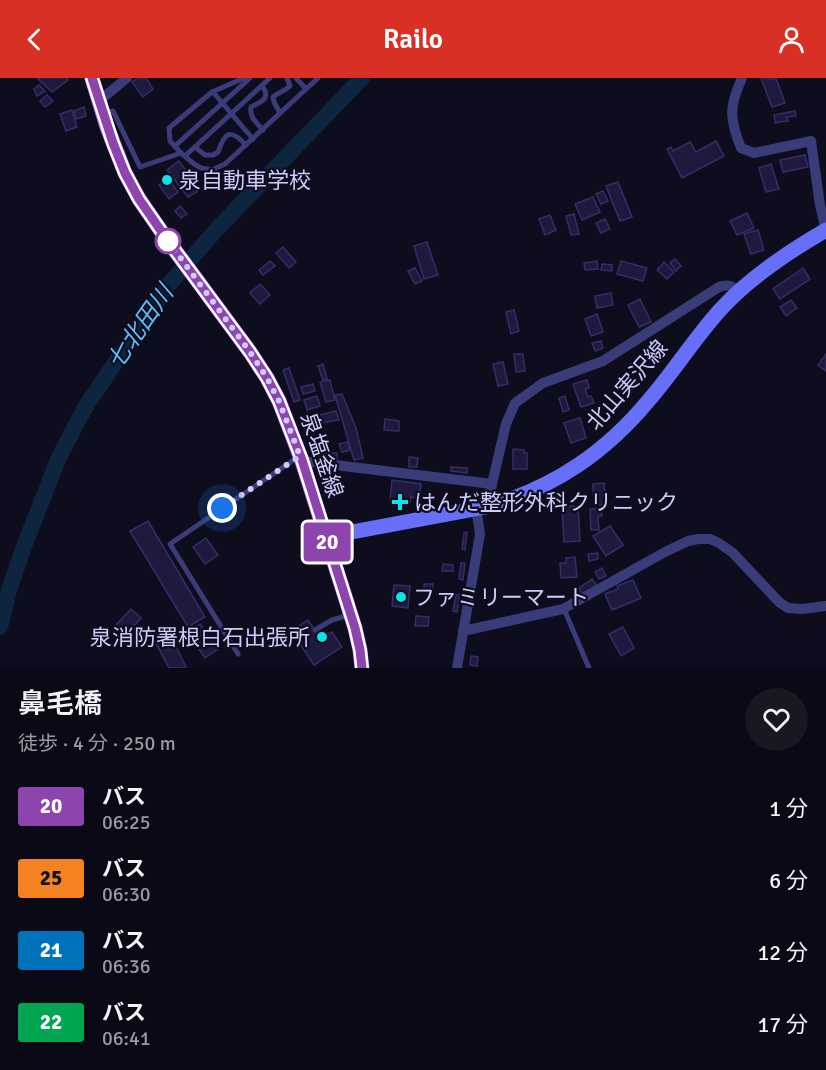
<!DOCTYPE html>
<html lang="ja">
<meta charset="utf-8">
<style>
body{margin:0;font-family:Signika,"Noto Sans JP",sans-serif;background:#181823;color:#f1f3f6;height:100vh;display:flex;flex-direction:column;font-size:22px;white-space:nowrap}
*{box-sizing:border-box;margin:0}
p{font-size:20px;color:#999aa1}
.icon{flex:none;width:33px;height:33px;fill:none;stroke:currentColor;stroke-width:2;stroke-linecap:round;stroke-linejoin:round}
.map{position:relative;height:590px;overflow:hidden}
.drawer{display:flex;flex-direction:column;background:#0a0a16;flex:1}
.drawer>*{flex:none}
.badge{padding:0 12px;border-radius:4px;font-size:21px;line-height:39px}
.you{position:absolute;width:30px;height:30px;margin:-15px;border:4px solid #fff;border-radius:50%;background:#1a73e8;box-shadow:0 0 0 9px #1a73e833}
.map>.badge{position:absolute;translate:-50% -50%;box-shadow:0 0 0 3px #fff}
.round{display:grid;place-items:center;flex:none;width:63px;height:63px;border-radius:32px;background:#181823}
.head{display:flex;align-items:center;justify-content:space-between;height:102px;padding:0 18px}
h1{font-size:28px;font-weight:600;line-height:45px}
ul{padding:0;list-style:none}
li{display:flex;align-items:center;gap:18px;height:72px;padding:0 18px}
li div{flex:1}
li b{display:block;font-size:22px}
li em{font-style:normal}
li .badge{min-width:66px;font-weight:700;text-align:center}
header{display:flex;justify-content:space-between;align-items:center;height:78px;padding:0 18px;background:#d93025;color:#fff;font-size:27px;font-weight:600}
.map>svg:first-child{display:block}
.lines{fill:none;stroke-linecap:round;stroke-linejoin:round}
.river{stroke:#0e2540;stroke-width:16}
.building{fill:#1e1a3d;stroke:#342d68;stroke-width:1.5}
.lane{stroke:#3a3c7a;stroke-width:5}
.street{stroke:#3a3c7a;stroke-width:10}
.secondary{stroke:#676ef7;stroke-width:15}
.primary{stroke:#af58f7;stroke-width:15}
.line-casing{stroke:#fff;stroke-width:14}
.line{stroke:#8e44ad;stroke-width:9}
.walk{stroke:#cdcbfc;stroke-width:6;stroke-dasharray:0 10.8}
.poi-dot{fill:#0ce3e8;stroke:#0e0d1d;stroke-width:2}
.stop-dot{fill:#fff;stroke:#8e44ad;stroke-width:3}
.labels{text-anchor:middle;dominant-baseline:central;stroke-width:4.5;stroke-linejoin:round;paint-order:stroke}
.poi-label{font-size:22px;fill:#cdcbfc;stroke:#0e0d1d;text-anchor:start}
.street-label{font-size:22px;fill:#cdcbfc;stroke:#0e0d1d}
.water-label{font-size:24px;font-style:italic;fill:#5ebcf7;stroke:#0e0d1d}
</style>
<header><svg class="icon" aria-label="back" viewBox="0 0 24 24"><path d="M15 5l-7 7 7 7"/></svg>Railo<svg class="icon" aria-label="person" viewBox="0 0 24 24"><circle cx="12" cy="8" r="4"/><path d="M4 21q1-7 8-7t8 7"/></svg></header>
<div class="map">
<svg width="826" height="590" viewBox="0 0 826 590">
<rect width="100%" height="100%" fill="#0e0d1d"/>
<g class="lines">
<path class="river" d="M0,549L9,512L25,466L59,379L86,328L165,211L215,153L362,0"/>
</g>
<g class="building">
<path d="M37,0H66L68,2L52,14Z"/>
<path d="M138,0H146L153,11L143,19L132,4Z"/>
<path d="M761,0H770V2L776,0L785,25L772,29Z"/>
<path d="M39,7L45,13L37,18L34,11Z"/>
<path d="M47,17L53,23L45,29L40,23Z"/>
<path d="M84,29L86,38L76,41L74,33Z"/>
<path d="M72,32L77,49L66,53L60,36Z"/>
<path d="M795,33L796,38L787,39L788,43L775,45L774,37Z"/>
<path d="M716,63L724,78L682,100L667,71L671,69L673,73L690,64L696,74Z"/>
<path d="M805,77L808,89L783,94L780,82Z"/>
<path d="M179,83L200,112L188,119L167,92Z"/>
<path d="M771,86L779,111L766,114L759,90Z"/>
<path d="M168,100L178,114L169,121L159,107Z"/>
<path d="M618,104L632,139L620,143L606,108Z"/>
<path d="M603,113L608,123L601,126L596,116Z"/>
<path d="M593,119L600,134L582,142L575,126Z"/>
<path d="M180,128L187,136L181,140L175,133Z"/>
<path d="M747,135L754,150L737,157L730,143Z"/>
<path d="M574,136L579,156L571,157L566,138Z"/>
<path d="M550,137L556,152L545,157L539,141Z"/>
<path d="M605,141L610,151L601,155L596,145Z"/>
<path d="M758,152L764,172L751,176L744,156Z"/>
<path d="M427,164L438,197L424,201L414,168Z"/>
<path d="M283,169L296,184L289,190L276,175Z"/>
<path d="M675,181L681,188L676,193L670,185Z"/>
<path d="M270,183L275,188L263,197L259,192Z"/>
<path d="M597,183L598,191L585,192L584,185Z"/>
<path d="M621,183L647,190L643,203L617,196Z"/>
<path d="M664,184L674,194L667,201L657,192Z"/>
<path d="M602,186L612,187V193L601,192Z"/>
<path d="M415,190L422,203L415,206L408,193Z"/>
<path d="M803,190L810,201L780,221L773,211Z"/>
<path d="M260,206L270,217L260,226L250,215Z"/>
<path d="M611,215L613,227L597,230L595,218Z"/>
<path d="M640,221L651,244L639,249L628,227Z"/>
<path d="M791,222L797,230L786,238L780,229Z"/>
<path d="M514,232L519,253L511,256L506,234Z"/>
<path d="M597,236L603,254L591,258L585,241Z"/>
<path d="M601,263L603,270L595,273L592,265Z"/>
<path d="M514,276H523L525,293L516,294Z"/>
<path d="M826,276V293L818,287Z"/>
<path d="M503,284L508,306L498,308L493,286Z"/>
<path d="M323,286L327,301L323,302L318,288Z"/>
<path d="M289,290L300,322L294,324L283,292Z"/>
<path d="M330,302L335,322L326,324L320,304Z"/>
<path d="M587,302L589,310L585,311L588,319L591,318L594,325L581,329L573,306Z"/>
<path d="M313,306L315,313L303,316L301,309Z"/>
<path d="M342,316L356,350L363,380L354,382L335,317Z"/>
<path d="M317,318L320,328L307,332L304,322Z"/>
<path d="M565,318L569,332L563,334L559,320Z"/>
<path d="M336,333L339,342L321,345L320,342L314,343L312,339Z"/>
<path d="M580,340L586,360L571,365L564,345Z"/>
<path d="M385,341L399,343V353L384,352Z"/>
<path d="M347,364L350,372L342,374L339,366Z"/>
<path d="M513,371L524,372V375H527V391H513Z"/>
<rect x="319" y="375" width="18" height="9"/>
<path d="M409,379L418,380L417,389H409Z"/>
<path d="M451,389L467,390V395L451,393Z"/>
<path d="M392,402L421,406L419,420L411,419L410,424L390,422Z"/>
<path d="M604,405L606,426L594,427L593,406Z"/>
<path d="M578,428L580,463L564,464L562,429Z"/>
<path d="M601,430L602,438L598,439L599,452H591L590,431Z"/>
<path d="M148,443L205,539L188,549L130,453Z"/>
<path d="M610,448L623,467L606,478L593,458Z"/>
<path d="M467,454L465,472L462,471L464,455Z"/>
<path d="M206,460L218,477L205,486L193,469Z"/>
<path d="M598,475V481L589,483L588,476Z"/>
<path d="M575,479L577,499L561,500L560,485H566V480Z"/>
<path d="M461,485H465L463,502L459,501Z"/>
<path d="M443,486L453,487V493H442Z"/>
<path d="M602,490L606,498L599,501L595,494Z"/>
<path d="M592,501L597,508L583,517L579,510Z"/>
<path d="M633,502L641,520L612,532L605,516L618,511L617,508Z"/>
<path d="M424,506H433L432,513H424Z"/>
<path d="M394,507L410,508L408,530L392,528Z"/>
<path d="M460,516L457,534L453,533L456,517Z"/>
<path d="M131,531L141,540L125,557L115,548Z"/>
<path d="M416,538L429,539L428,548H415Z"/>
<path d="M308,542L320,560L328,555L329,556L332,554L342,569L314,587L291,553Z"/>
<path d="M200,546L218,571L205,580L187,555Z"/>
<path d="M166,548L186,589L185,590H169L151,556Z"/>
<path d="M623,549L634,570L621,578L609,556Z"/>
<path d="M471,578L478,579L477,588L470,587Z"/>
</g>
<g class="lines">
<g class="lane">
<path d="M244,0L212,14L169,50L170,63L181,75L194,86L201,90L212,92L225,86L318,0"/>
<path d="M296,0L306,11"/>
<path d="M262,8C272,21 260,24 251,29C249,39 257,45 263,52"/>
<path d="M213,14L253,61"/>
<path d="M104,35L113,33L140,89L181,75"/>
<path d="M280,35L274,24L273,19C279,14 285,13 290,8L287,0"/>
<path d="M175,68L250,0"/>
<path d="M195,69L205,77H213L218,74C225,54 230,50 246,67"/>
<path d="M185,78L270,0"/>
<path d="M564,531L589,590"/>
<path d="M315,552L332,542L349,537"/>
<path d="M238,576L170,466L298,379"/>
</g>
<g class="street">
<path d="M742,0C729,29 729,40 741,70L754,75L811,63L820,127L826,153"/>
<path d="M99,23L127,0"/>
<path d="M302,383L492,406"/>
<path d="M491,428L490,417L492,406L506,346L515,325L543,305L603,283L719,209C727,206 732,207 738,214"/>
<path d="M463,553L563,531L665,474L688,463L698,461H710L719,465L733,475L779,524L788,530L802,531L826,528"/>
<path d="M457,590L480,456L476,430"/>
</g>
<path class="secondary" d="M325,459L491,428C556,408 606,374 649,322C674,293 694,261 720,232C749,200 788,174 826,152"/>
<path class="primary" d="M92,0L107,49L125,95L139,121L168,163L250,274L267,300L279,323L302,383L355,550L360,572L362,590"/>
</g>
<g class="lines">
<g class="line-casing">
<path id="line" d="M92,0L113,65L125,95L139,121L168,163L250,274L267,300L279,323L302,382L355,550L360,572L362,590"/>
</g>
<use href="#line" class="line"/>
<path class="walk" d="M168,163L250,274L267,300L279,323L300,378L222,430"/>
</g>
<g class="poi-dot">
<circle cx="167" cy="102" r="6"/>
<path d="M397 415h6v6h6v6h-6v6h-6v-6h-6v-6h6z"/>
<circle cx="401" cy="519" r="6"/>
<circle cx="322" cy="559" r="6"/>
</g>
<circle class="stop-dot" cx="168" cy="163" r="12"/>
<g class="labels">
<g class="poi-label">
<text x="179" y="102">泉自動車学校</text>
<text x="414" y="424">はんだ整形外科クリニック</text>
<text x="413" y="519">ファミリーマート</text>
<text x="310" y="559" text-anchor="end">泉消防署根白石出張所</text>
</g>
<g class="street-label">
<text transform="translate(627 307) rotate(-49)">北山実沢線</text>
<text transform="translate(322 377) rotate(71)">泉塩釜線</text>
</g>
<g class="water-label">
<text transform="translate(140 249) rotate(-55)">七北田川</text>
</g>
</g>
</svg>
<div class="you" style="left:222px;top:430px"></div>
<b class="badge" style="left:327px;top:464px;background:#8e44ad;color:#fff">20</b>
</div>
<section class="drawer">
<div class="head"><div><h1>鼻毛橋</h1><p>徒歩 · 4 分 · 250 m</p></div><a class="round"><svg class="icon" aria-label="heart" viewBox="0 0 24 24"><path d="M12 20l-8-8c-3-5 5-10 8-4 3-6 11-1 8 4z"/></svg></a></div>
<ul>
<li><span class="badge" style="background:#8e44ad;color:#fff">20</span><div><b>バス</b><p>06:25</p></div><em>1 分</em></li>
<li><span class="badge" style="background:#f58220;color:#111">25</span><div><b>バス</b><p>06:30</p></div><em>6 分</em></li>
<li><span class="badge" style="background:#0072bc;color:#fff">21</span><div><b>バス</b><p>06:36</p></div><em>12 分</em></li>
<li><span class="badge" style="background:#00a651;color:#fff">22</span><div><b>バス</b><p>06:41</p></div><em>17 分</em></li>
</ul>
</section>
